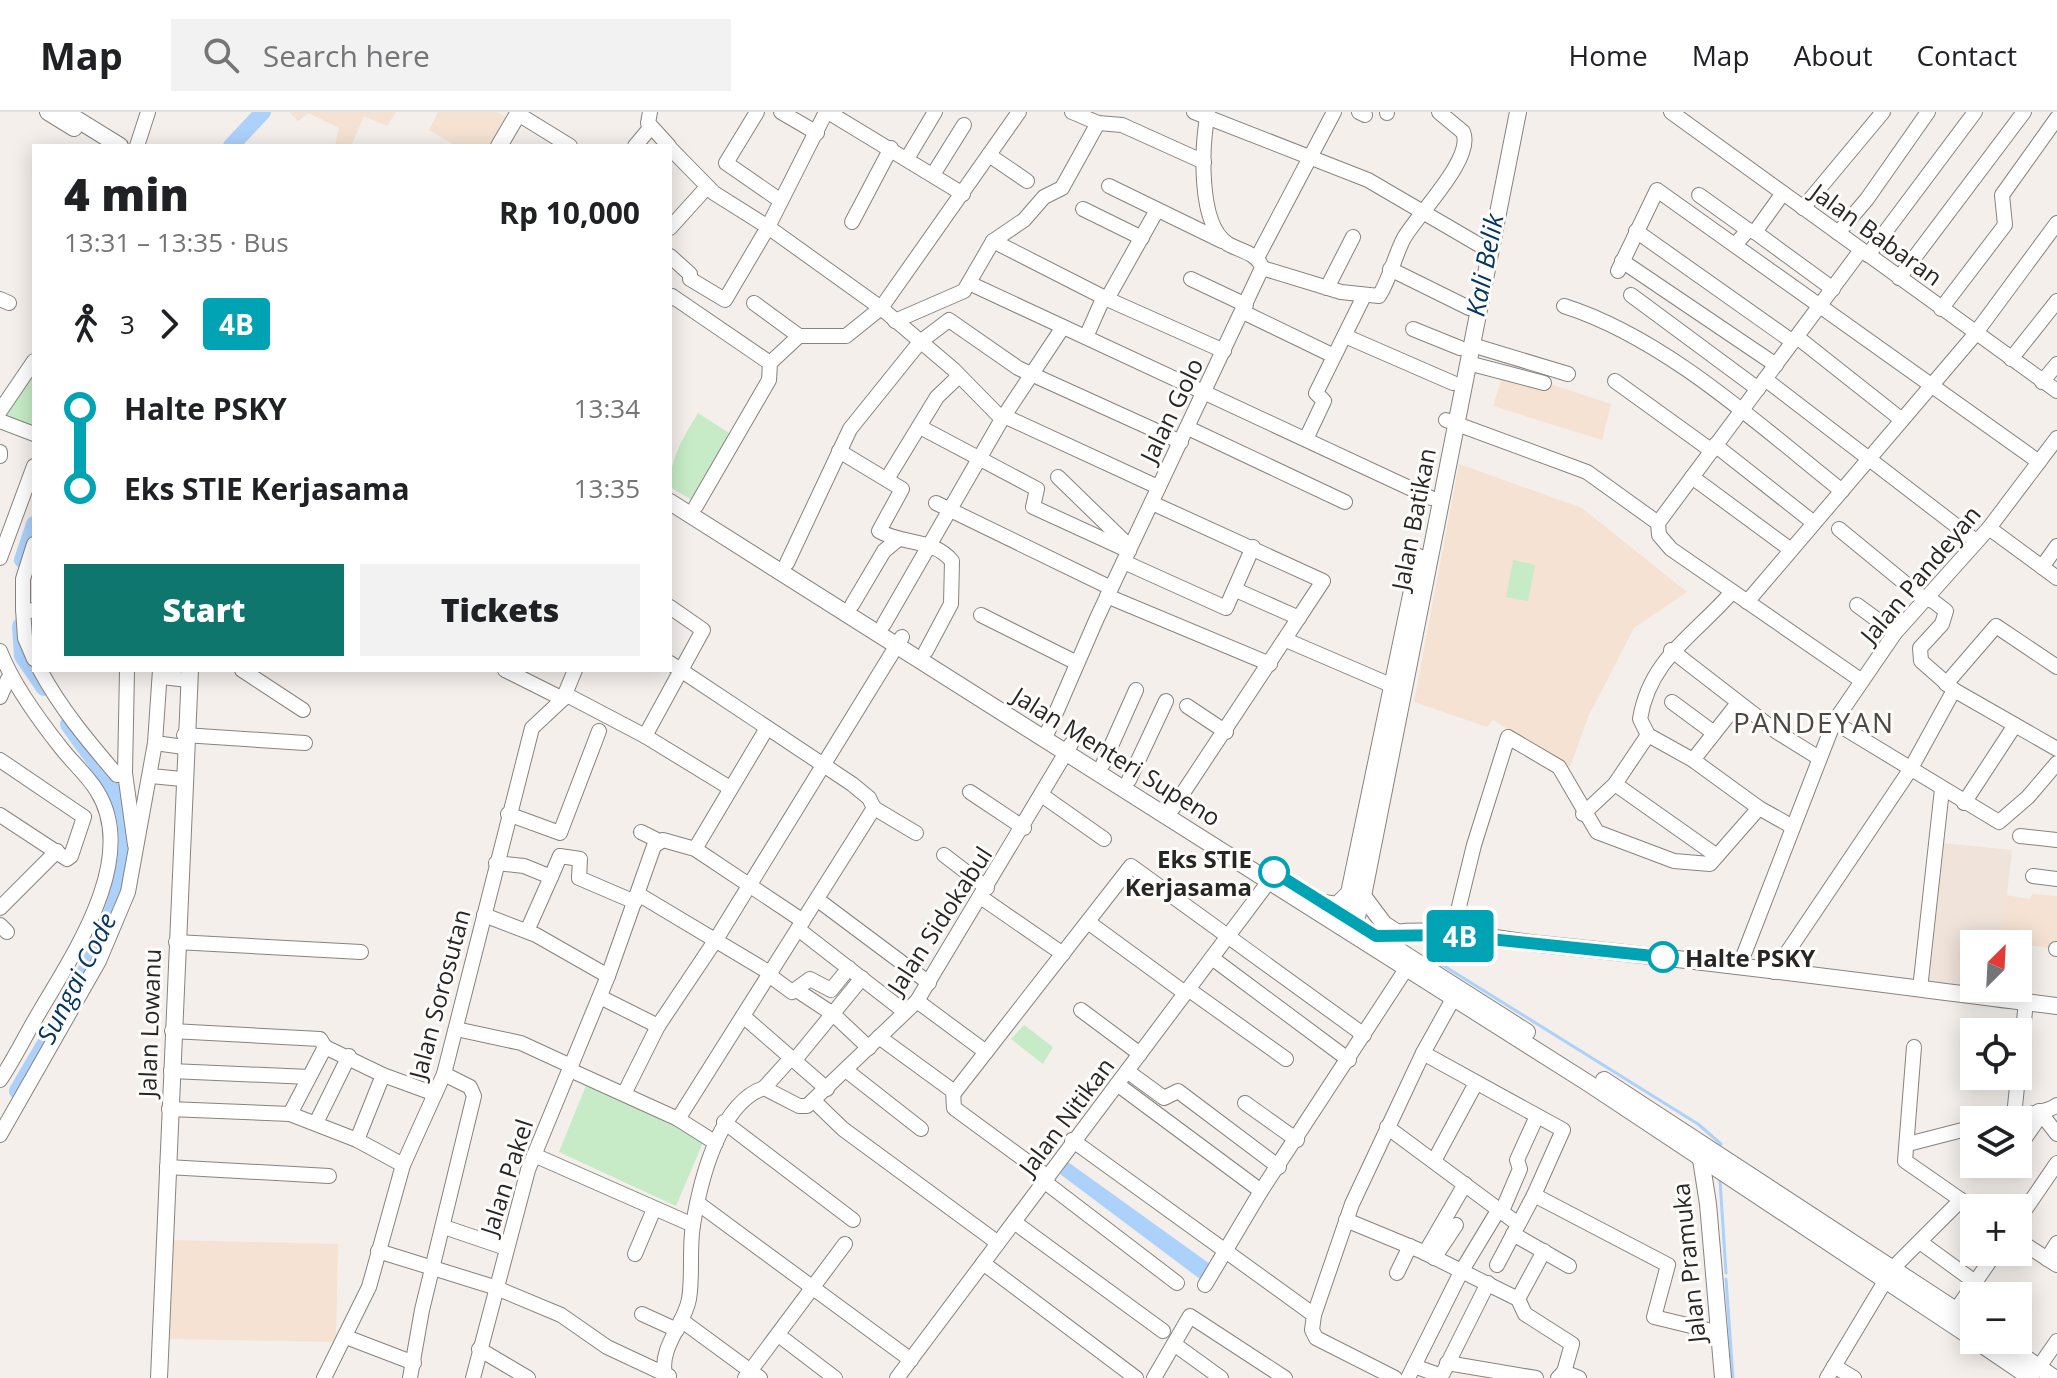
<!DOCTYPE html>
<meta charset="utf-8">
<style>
body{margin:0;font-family:"Open Sans",sans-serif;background:#f2f2f2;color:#202124;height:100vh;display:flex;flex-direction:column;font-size:30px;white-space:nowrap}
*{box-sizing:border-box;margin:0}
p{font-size:26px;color:#757577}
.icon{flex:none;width:44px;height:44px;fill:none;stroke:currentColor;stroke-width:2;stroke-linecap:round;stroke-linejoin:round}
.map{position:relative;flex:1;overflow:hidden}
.drawer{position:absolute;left:32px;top:32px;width:640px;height:528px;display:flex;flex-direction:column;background:#fff;border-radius:0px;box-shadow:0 4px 20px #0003}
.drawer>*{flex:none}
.badge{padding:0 16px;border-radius:6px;font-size:28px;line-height:52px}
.needle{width:52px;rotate:24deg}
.tools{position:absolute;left:1960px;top:818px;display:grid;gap:16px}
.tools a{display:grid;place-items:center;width:72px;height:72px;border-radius:0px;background:#fff;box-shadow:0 4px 20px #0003;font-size:40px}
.map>.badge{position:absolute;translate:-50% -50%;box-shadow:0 0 0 4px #fff}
.legs{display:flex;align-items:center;gap:12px;height:88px;padding:0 32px;font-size:26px}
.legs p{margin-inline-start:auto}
.overview{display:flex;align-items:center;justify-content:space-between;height:136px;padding:0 32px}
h1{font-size:44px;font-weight:800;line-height:60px}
.button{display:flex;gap:16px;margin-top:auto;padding:16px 32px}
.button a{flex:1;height:92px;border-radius:0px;background:#0f766e;color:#fff;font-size:32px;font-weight:800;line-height:92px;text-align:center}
.button a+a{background:#f2f2f2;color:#202124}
ul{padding:0 32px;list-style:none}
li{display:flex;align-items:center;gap:28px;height:80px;font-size:30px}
li i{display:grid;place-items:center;width:12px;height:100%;margin:0 10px;background:currentColor}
li i::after{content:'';width:20px;height:20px;margin:-10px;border:6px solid;border-radius:50%;background:#fff}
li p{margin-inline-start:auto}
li:first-child i{background:linear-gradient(#0000 50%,currentColor 0)}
li:last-child i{background:linear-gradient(currentColor 50%,#0000 0)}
header{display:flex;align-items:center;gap:48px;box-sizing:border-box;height:112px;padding:0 40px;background:#fff;border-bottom:2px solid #e0e0e0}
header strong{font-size:38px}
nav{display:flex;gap:44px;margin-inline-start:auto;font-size:28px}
.search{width:560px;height:72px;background:#f2f2f2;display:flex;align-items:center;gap:20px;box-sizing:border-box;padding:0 28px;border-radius:0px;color:#757577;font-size:30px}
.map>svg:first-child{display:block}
.built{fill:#efe3da}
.education{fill:#f5e2d2}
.green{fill:#c6ebc6}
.water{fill:#acd1fb}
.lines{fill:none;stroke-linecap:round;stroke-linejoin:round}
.stream{stroke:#acd1fb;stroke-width:3}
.river{stroke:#acd1fb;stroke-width:16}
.minor-casing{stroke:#87837f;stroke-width:16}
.major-casing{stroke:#87837f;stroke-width:18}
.minor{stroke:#fff;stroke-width:14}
.major{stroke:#fff;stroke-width:16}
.line-1-casing{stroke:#fff;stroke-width:18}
.line-1{stroke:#00a3b4;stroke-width:12}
.stop-1-dot{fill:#fff;stroke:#00a3b4;stroke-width:4}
.labels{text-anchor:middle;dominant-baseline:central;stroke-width:6;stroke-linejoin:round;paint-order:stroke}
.street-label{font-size:24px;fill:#282625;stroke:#fffdfb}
.stop-label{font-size:24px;font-weight:bold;fill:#282625;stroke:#fffdfb;text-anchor:end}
.water-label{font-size:26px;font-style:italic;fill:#033663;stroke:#fffdfb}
.quarter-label{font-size:28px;letter-spacing:2px;fill:#4c4845;stroke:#fffdfb}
</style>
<header>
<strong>Map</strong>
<div class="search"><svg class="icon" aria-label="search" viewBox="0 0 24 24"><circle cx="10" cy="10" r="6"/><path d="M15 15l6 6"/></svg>Search here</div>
<nav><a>Home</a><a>Map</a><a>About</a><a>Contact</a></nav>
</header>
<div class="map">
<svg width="2057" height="1266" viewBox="0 0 2057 1266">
<rect width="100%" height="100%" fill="#f4efeb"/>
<path class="built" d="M1942,731L2012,738L2001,832H1974V875L1925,870Z"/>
<g class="education">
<path d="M289,0H396L387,14L364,4L351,34H335L339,16L308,1L298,9Z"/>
<path d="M438,0H497L506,5L488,34H456L429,18Z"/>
<path d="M1505,257L1611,292L1602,328L1493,294Z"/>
<path d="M1459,352L1582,396L1687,480L1634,516L1588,605L1570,655L1493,608L1487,615L1414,590Z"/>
<path d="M2032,782L2057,784V837L2001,829L2006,783L2030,787Z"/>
<path d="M168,1128L338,1132L336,1230L166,1227Z"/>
</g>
<g class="green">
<path d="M34,249V330L0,318V302Z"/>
<path d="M698,301L729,321L695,390L670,375C670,346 683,326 698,301Z"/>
<path d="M1513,448L1535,453L1528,489L1506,485Z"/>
<path d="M1024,913L1053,935L1043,952L1011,927Z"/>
<path d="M587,971L704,1028L676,1094L559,1040Z"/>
</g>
<path class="water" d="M1068,1050L1210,1152L1200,1167L1060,1062Z"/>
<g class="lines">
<g class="stream">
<path d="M1428,844L1698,1012L1721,1032"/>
<path d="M1720,1068L1726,1161"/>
<path d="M1726,1167L1733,1266"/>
</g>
<g class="river">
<path d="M231,34L263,0"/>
<path d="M22,448L34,412"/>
<path d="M20,514L22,544L44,576"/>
<path d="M17,979C55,911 151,772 121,694C110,666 85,638 68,612"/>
</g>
<g class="minor-casing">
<g id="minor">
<path d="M650,0L648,11L669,34"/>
<path d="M757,0L726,51L781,89"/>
<path d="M781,0L817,21"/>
<path d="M828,0L963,82"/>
<path d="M1072,0L1098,11L1122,13L1204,50"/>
<path d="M1194,0L1368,68L1481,134L1491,135"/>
<path d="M1359,0L1365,3"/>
<path d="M1671,0L2057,279"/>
<path d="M1387,1V0"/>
<path d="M518,2L570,34"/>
<path d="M137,34L148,0"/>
<path d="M635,34L651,15"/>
<path d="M670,36L714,81L768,115L881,196L953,257L1002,307"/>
<path d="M989,43L1027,69"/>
<path d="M908,45L935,0"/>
<path d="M934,61L964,13"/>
<path d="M1109,74L1222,129"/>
<path d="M1699,83L1748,118"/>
<path d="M1803,96L1883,0"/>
<path d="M1083,97L1142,126"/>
<path d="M852,110L891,36"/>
<path d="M670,116L707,75"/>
<path d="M1636,119L1793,230"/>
<path d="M1755,120L1833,177"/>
<path d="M1838,121L1867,87L1928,0"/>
<path d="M993,129L1107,187L1224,239"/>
<path d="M1735,133L1748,118L1755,120L1783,81"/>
<path d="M1868,143L1975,0"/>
<path d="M670,144L690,162V167L725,188L768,115L826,0"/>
<path d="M1257,146L1334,0"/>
<path d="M1622,149L1776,253"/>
<path d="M1262,156L1341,180L1379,184C1390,167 1394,145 1404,126C1417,103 1475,46 1463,20L1439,0"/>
<path d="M1390,157L1469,196"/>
<path d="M1618,159L1657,78L2039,350"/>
<path d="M1899,166L2024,0"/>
<path d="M1191,167L1246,193"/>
<path d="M969,171L1431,386"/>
<path d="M1327,176L1353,125"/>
<path d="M1631,183L1758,277"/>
<path d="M0,187L9,191"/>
<path d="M670,187L672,184L770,251"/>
<path d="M754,191L799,224"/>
<path d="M1564,194C1665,226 1759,313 1842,379"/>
<path d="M1941,197L2005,113L2002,83L2057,6"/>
<path d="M1243,200L1334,244"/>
<path d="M895,209L964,179L993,129L1024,108L1044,85L1062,76L1098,11"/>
<path d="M1413,217L1460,236"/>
<path d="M1345,224L1453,271"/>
<path d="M1086,225L1102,189L1107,187L1157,98"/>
<path d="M1797,225L1902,308"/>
<path d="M1472,233L1568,262"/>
<path d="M2011,247L2057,189"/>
<path d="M1468,251L1544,271"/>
<path d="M1765,267L1976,429"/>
<path d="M1615,269L1712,339"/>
<path d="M2042,270L2057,252"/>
<path d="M0,299L34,249"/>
<path d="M1004,304L1158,375"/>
<path d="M1446,308L1587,360L1658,411L1659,423L1671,437L1862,569"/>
<path d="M0,309L34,322"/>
<path d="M920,315L1037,377L1033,395L1129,439"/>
<path d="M1188,316L1345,390"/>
<path d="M1306,327L1324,289L1316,281L1364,184"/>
<path d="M1715,333L1814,411"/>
<path d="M839,339L902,377L879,419C903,433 933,426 952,449L951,492L926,539"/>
<path d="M0,340V344"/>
<path d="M1058,365L1129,434"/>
<path d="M1692,365L1791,438"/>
<path d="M887,367L937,285L959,264"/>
<path d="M936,391L1111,476"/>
<path d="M1152,391L1323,469L1173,696"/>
<path d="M696,394L769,268L770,251L799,224H846L881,196L1019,0"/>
<path d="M1658,411L1861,138"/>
<path d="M1989,416L2057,466"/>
<path d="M1839,417L1923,486L1933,489L1946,499L1942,512L1920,536L1921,549L1954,578L2057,637"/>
<path d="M0,446L34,354"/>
<path d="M1124,450L1226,496L1253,435"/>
<path d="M787,451L850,317L920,230L949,208L1018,256L1181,330"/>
<path d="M2042,455L2057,434"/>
<path d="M1236,478L1299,506"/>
<path d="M1732,480C1695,523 1650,546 1640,607L1648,623L1693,648L1738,591"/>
<path d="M1107,484L1270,552"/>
<path d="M1747,490L1972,226L2057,111"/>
<path d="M852,493L884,439L896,429"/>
<path d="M1857,493L1895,521"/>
<path d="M23,497V467L34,432"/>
<path d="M34,499L23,497L25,526L34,547"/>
<path d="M981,503L1077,551"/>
<path d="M884,512L1002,307L1063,215"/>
<path d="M1286,528L1393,574"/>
<path d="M1671,538L1777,620L1819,646"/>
<path d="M0,539C13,573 39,608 62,637C73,651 88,664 97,679C139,746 74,841 40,899C26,922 15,946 0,968"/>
<path d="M40,558C61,597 88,629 117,663L125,661"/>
<path d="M127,558L125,661L135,733"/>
<path d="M242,558L303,598"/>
<path d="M505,558L563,587"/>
<path d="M162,565L188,568"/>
<path d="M1946,572L1996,514L2057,555"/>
<path d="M565,582L645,624L730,676"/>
<path d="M0,585L8,567"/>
<path d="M1672,590L1714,621"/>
<path d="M1187,594L1226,620"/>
<path d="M1834,610L1999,710L2028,685L2057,651"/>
<path d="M184,623L305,631"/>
<path d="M645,624L703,518L670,495"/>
<path d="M1045,626L1097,506L1262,156C1258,141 1240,139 1228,132C1197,112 1202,32 1208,0"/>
<path d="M155,631L184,635"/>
<path d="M0,648L84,705L71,744L67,747L0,703"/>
<path d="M1693,648L1759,696L1793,715"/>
<path d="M1103,652L1136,578"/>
<path d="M151,664L182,667"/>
<path d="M1129,668L1166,589"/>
<path d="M1615,672L1717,744"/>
<path d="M970,680L1024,716"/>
<path d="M1043,684L1104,727"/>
<path d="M1964,691L2015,613"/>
<path d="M874,696L916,721"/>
<path d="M508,702L560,721L599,619"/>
<path d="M1583,702L1615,672L1648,623"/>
<path d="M641,720L659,729"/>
<path d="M2020,724L2057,728"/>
<path d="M695,737L767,616"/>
<path d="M944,743L987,776"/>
<path d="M496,751L524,754L551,765L560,744L580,747L579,766L635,790"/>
<path d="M2033,764L2057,767"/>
<path d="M638,782L770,861L874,696L869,686L852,672L670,551"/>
<path d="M982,786L1063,842"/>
<path d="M818,788L929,871"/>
<path d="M0,796L57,739"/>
<path d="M484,803L536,823L608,864"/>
<path d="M1088,810L1185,881"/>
<path d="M0,813L7,820"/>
<path d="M798,817L905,900"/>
<path d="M527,819L551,765"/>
<path d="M1452,823L1474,733L1508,625L1559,655L1597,720L1674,749L1710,752L1759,696"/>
<path d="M176,830L361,840"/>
<path d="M2056,837H2057"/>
<path d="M1212,846L1349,948"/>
<path d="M1739,855L1834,610L1895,521L1989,416L2057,326"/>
<path d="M1774,860L1910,658L1954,578"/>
<path d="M769,863L792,880L810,867L831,878L849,856"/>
<path d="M1188,877L1286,947"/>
<path d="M1920,877L1942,677"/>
<path d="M798,879L833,902L869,936"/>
<path d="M600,885L658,914"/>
<path d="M917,889L986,940"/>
<path d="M1081,898L1140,942"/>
<path d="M743,904L827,977"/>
<path d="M456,917L521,931L571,954"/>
<path d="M172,919L320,927L325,935L290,1002"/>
<path d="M879,925L953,979L954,996L1048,1065"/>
<path d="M325,935L383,963L435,982"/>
<path d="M1914,935L1905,1049L1974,1097"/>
<path d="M1423,941L1563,1018L1534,1083"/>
<path d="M794,949L862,866"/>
<path d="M570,958L678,1007L716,1031"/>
<path d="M171,959L309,965"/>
<path d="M847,959L921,1017"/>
<path d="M1127,959L1164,986L1178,979L1279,1055"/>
<path d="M1117,972L1261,1079"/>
<path d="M764,976L791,946"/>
<path d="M626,978L658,914L717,826L902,525"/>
<path d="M954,981L1131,754L1364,923"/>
<path d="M814,989L843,1017L998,1131"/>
<path d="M1245,991L1297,1028"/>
<path d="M2015,994L2026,890"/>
<path d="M169,997L290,1002L357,1028L403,1053"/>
<path d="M2039,999L2057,1022"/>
<path d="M678,1007L770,861"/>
<path d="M1998,1008C2013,1003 2047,1002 2057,993"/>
<path d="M724,1010L853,1108"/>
<path d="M316,1011L349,944"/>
<path d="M1387,1015L1518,1112"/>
<path d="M0,1023L99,849L128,780L155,631L160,558"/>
<path d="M357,1028L383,963"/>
<path d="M1072,1028L1314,1203"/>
<path d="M1908,1032L1974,1015"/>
<path d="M2018,1036L2041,1003"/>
<path d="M534,1043L693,1113"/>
<path d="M1434,1049L1476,971"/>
<path d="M167,1055L329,1064"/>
<path d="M1045,1070L1177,1171"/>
<path d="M699,1092L911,1248"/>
<path d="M1502,1099L1520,1057L1517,1048L1537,1004"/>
<path d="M1346,1108L1421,1139L1518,1187L1525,1202L1572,1232L1564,1260"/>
<path d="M2018,1108L2057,1051"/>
<path d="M1014,1110L1163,1219"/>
<path d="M444,1115L506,1136"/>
<path d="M1513,1122L1569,1154"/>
<path d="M2018,1128L2057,1153"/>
<path d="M1920,1130L1975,1170"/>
<path d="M378,1139L494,1175L561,1203L607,1235L669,1264"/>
<path d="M1425,1141L1465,1072"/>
<path d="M635,1142L654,1097"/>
<path d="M1434,1146L1456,1113"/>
<path d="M2047,1147L2057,1131"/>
<path d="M983,1151L1136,1266"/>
<path d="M1497,1153L1534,1083L1668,1153L1654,1205L1720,1221"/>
<path d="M1397,1161L1410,1134"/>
<path d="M1205,1173L1261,1079L1406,857"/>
<path d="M1518,1187L1544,1139"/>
<path d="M1956,1198L1996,1140"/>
<path d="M642,1202L677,1218"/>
<path d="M681,1208L760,1266"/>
<path d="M346,1225L414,1251"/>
<path d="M785,1228L835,1266"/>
<path d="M1174,1232L1221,1266"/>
<path d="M479,1237L528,1266"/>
<path d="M1447,1251L1536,1266"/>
<path d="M1414,1254L1439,1263L1443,1261L1488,1171"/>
<path d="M1834,1254L1854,1266"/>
<path d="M2039,1255L2057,1229"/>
<path d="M665,1262C659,1236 685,1211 689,1187C693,1163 689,1137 693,1113C700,1070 719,991 764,976L799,994H807L917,889L1071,632"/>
<path d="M324,1266L369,1175L403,1053L444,962L532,616L563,587L575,558"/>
<path d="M410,1266L422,1198L474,984L470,975L444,962"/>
<path d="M473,1266L528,1058L608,864L654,734L663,728L695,737L803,809"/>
<path d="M745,1266L845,1132"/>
<path d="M897,1266L1270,768"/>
<path d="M1154,1266L1190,1204L1285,1266"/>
<path d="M1395,1266L1316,1226L1312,1218L1314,1203L1352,1092L1423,941L1453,887"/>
<path d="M1408,1266L1461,1160L1499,1097"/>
<path d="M1558,1266L1564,1260L1579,1266"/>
<path d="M1827,1266L1893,1156L1961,1088"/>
</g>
</g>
<g class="major-casing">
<g id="major">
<path d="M48,0L74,16"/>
<path d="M65,0L120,34"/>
<path d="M499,34L519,0"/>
<path d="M670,390L1588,971L1974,1227"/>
<path d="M1363,784L1384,812L1398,821"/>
<path d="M1324,791L1337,793L1351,779"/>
<path d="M1342,815L1419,445"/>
<path d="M1352,821L1363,784L1518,0"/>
<path d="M1374,825C1423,811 1498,828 1549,833C1719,850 1888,873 2057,894"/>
<path d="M1384,829L1527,920"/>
<path d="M1604,968L1974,1210"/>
<path d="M1700,1041L1708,1092L1723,1266"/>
<path d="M1975,1228L2031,1266"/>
<path d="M2000,1228L2054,1266"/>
<path d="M159,1266L190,558"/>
</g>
</g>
<use href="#minor" class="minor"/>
<use href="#major" class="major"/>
</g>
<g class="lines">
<g class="line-1-casing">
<path id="line-1" d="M1274,760L1376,824L1452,823L1663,845"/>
</g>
<use href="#line-1" class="line-1"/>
</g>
<g class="stop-1-dot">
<circle cx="1274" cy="760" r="14"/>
<circle cx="1663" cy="845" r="14"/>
</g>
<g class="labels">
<g class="street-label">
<text transform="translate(1877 122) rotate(36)">Jalan Babaran</text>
<text transform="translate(1171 298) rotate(-64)">Jalan Golo</text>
<text transform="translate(1413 407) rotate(-79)">Jalan Batikan</text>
<text transform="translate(1920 462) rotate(-50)">Jalan Pandeyan</text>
<text transform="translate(1117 644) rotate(32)">Jalan Menteri Supeno</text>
<text transform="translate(939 808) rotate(-57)">Jalan Sidokabul</text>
<text transform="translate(439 882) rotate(-75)">Jalan Sorosutan</text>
<text transform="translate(149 911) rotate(-88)">Jalan Lowanu</text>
<text transform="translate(1066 1004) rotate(-53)">Jalan Nitikan</text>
<text transform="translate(506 1065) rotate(-72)">Jalan Pakel</text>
<text transform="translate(1688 1151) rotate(-96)">Jalan Pramuka</text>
</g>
<g class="stop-label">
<text x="1252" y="746">Eks STIE<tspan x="1252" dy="28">Kerjasama</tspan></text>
<text x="1685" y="845" text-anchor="start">Halte PSKY</text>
</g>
<g class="water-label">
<text transform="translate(1484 153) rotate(-79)">Kali Belik</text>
<text transform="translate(76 866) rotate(-63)">Sungai Code</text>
</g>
<g class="quarter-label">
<text x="1814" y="610">PANDEYAN</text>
</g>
</g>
</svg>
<div class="tools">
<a><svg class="needle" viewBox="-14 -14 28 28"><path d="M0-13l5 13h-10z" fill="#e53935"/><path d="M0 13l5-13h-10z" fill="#757577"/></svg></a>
<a><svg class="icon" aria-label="locate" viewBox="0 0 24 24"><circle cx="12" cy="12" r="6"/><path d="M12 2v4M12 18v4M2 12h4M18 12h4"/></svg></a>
<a><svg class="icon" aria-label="layers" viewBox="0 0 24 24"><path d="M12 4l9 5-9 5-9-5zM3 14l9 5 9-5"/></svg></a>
<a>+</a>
<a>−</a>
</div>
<b class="badge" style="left:1460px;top:824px;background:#00a3b4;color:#fff">4B</b>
<section class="drawer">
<div class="overview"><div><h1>4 min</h1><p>13:31 – 13:35 · Bus</p></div><b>Rp 10,000</b></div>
<div class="legs"><svg class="icon" aria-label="walk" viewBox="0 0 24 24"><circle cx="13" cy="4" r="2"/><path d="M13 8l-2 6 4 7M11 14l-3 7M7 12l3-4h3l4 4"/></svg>3<svg class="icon" aria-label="forward" viewBox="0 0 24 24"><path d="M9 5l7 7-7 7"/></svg><b class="badge" style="background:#00a3b4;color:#fff">4B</b></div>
<ul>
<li><i style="color:#00a3b4"></i><b>Halte PSKY</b><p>13:34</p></li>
<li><i style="color:#00a3b4"></i><b>Eks STIE Kerjasama</b><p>13:35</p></li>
</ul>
<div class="button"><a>Start</a><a>Tickets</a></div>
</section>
</div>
